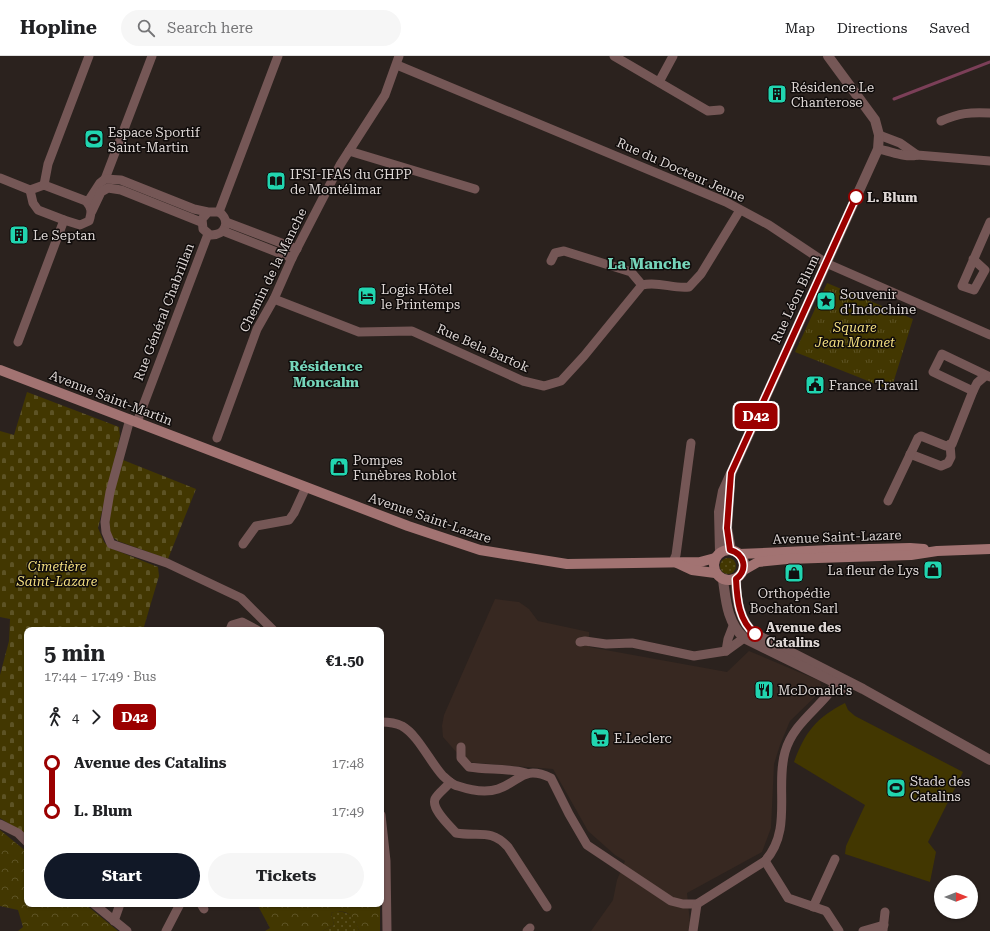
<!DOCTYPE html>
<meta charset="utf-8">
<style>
body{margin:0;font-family:"Roboto Serif",serif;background:#f6f6f6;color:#202124;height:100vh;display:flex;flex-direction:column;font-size:15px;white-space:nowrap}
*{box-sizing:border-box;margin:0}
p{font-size:13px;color:#757577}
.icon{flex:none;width:22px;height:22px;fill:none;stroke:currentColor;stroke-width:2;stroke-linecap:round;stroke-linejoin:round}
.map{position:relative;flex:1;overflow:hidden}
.details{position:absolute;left:24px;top:571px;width:360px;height:280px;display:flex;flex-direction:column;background:#fff;border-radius:8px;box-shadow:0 1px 3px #0004}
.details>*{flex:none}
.badge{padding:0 8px;border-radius:6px;font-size:14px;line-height:26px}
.needle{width:26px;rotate:90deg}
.controls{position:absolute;left:934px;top:819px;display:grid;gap:8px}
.controls a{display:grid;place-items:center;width:44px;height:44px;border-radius:50%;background:#fff;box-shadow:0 1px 3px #0004;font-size:20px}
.map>.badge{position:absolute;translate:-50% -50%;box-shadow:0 0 0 2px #fff}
.legs{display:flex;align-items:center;gap:6px;height:44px;padding:0 20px;font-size:13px}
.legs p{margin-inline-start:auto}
.overview{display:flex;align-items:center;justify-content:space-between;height:68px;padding:0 20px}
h1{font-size:22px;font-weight:700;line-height:30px}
.action{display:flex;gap:8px;margin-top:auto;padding:8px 20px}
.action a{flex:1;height:46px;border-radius:24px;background:#111827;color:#fff;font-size:16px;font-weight:700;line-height:46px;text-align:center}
.action a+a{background:#f6f6f6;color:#202124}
ul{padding:0 20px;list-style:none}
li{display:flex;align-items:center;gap:14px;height:48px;font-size:15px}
li i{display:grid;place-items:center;width:6px;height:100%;margin:0 5px;background:currentColor}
li i::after{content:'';width:10px;height:10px;margin:-5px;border:3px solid;border-radius:50%;background:#fff}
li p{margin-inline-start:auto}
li:first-child i{background:linear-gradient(#0000 50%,currentColor 0)}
li:last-child i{background:linear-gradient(currentColor 50%,#0000 0)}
header{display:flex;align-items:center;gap:24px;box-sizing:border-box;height:56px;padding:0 20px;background:#fff;border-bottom:1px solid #e0e0e0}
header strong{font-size:19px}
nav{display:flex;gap:22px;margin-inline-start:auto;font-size:14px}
.search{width:280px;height:36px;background:#f6f6f6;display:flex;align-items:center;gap:10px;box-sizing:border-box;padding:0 14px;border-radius:22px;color:#757577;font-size:15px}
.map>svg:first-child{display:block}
.built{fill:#372821}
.grass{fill:url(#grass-dots)}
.forest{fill:url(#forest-crowns)}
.cemetery{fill:url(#cemetery-stones)}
.park{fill:url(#park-tufts)}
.garden{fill:#423701}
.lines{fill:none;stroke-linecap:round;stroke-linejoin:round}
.stream{stroke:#7b3f58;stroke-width:3}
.minor{stroke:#755756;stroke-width:9}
.tertiary{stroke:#755756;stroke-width:10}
.secondary{stroke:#a27372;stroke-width:10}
.line-1-casing{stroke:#fff;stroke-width:9}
.line-1{stroke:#9b0000;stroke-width:6}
.stop-1-dot{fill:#fff;stroke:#9b0000;stroke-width:2}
.labels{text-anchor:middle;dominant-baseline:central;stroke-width:3;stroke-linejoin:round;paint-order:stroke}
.poi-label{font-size:13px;fill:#ded7d5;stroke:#100c0b;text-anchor:start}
.street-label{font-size:13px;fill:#ded7d5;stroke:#100c0b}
.stop-label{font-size:13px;font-weight:bold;fill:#ded7d5;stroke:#100c0b;text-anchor:start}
.park-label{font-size:13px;font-style:italic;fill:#f4df81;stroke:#100c0b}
.neighbourhood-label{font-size:14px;font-weight:bold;fill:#75d5ba;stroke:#100c0b}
.quarter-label{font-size:15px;font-weight:bold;fill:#75d5ba;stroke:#100c0b}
</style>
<header>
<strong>Hopline</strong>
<div class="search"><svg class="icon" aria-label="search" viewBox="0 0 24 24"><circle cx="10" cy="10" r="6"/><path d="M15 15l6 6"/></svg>Search here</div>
<nav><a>Map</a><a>Directions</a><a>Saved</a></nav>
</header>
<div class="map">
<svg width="990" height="875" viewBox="0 0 990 875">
<defs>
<pattern id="grass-dots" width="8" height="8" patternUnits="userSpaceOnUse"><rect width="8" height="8" fill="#423701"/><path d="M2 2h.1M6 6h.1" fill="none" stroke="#5d5325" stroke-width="1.8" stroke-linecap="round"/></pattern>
<pattern id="forest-crowns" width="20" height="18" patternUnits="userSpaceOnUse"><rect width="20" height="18" fill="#423701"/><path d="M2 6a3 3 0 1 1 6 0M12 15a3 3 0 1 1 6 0" fill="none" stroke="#5d5325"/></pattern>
<pattern id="cemetery-stones" width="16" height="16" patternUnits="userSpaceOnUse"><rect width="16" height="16" fill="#423701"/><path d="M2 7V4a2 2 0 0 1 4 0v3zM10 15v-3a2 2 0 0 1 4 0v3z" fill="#5d5325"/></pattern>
<pattern id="park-tufts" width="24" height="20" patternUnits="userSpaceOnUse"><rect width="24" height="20" fill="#423701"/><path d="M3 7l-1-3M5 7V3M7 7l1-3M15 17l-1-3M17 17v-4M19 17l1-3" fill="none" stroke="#5d5325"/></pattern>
</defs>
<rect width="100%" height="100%" fill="#2b221e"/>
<path class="built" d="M495,543L519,546L529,553L538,565L589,576V591L727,616L749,595L820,625L822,634L790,665L780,689L774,708L771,772L762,796L687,837L690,867L688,875H591L613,844L617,824L625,805L615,799L588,775L553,713L465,706L443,681L442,670L444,659Z"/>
<g class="grass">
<circle cx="728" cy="510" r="8"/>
<path d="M337,855C352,857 355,861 359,875H322L334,869L331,857Z"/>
</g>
<g class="forest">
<path d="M0,774L27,796V848H85L118,875H18L23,871L18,854L0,850Z"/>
<path d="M257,848H380V875H359C355,861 347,851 331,857L334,869L322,875H265L270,872Z"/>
</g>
<g class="cemetery">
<path d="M27,336L119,371L120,380L98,472L104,486L110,492L158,511L159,520L143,574H27V779L0,762V619L9,585L10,563L0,561V375L14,379Z"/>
<path d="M123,404L196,433L168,503L118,485L111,480C105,456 117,427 123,404Z"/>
</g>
<path class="park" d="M827,227L913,263L891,334L795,296Z"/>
<path class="garden" d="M845,647L848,654L855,660L963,716L928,786L936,796L930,826L845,798L846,790L865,749L794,706C805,676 816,662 845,647Z"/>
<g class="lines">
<path class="stream" d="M894,43L990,6"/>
<g class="minor">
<path d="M614,0L708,55L720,54"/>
<path d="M397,9L726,146L769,169L826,207L990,279"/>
<path d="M659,26L673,0"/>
<path d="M941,65C960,57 969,56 990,57"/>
<path d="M879,79L900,87L917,99"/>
<path d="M878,93C891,95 904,102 917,99L990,105"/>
<path d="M349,95L475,133"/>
<path d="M0,122L30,134"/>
<path d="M105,123L152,0"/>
<path d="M44,129L86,145C92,152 92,156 89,165L80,169L64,164L38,154L33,147L30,134Z"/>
<path d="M44,129L48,108L89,0"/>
<path d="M86,145L89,144L100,127L105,123L121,124L194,153L208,156H219C231,164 226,180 210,179L203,173L202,163L208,156"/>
<path d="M92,155L101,136L108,132L121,134L201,166"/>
<path d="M219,156L278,0"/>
<path d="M226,166L297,193"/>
<path d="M223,175L292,202"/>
<path d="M973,203L985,214L974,234L962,230L990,166"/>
<path d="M551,205L555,197L564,195L631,216L642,229"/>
<path d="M274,243L359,276L412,275L523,325L544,330L561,325L584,300L642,229C659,225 673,233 689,231L701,218L740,154"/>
<path d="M18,286L64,164"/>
<path d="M973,335L933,316L942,298L990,321"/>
<path d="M130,363L110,436L105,466L106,476L111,488L167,507L241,542L273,574"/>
<path d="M137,366L208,178"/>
<path d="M217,382L257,273L274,243L292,202L340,109L385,39L399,0"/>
<path d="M910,398L941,410L948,407L951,401L950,388"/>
<path d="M888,445L918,382L921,380L946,390L952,388L973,335L977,327L985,320"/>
<path d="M243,488L256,470L289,464L294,457L306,431"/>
<path d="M673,506L676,499L691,387"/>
<path d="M230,574L232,569L242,566L257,574"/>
<path d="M580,586L585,585L606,588L632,587L694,600L726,595L744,582"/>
<path d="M726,595L728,583L733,570"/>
<path d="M381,666C388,666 396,667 402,670C418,679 430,706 443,720C448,724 452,729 458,730C470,734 486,737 498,733C521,725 523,709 551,722L569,758L587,789L671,845L683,848H697L765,805C793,774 775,732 785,696C794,664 825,650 839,622"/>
<path d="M461,691V702L469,711C488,714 508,712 526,717"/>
<path d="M450,726C446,732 438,737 435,743C431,753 450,770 456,777C478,781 491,772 508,791L547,851"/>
<path d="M381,759L386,805L387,875"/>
<path d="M0,768L18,777L27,786"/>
<path d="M765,805L788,842L826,855L839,875"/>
<path d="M94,848L127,875"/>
<path d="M201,848L204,853"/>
<path d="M813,851L835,803"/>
<path d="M114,865L120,848"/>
<path d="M883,874L885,856"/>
<path d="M166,875L180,848"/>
<path d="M527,875L530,872"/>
<path d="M693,875L697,848"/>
<path d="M863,875L884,869"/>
</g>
<g class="tertiary">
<path d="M730,429L727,472L731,494"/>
<path d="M720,496L719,456L723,435L878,93L879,79L875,64L828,0"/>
<path d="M736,523C736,543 739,565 755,578L863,633L990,704"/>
<path d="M723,524C726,545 727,566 744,582L848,633"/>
</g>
<g class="secondary">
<path d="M0,314L408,470L480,494L567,508L700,506L715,502"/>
<circle cx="729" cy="509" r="15"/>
<path d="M739,498L830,494L910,492L924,493"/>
<path d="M677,507L692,514L715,517"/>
<path d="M744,514L758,506L787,503L911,499L937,495L990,493"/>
</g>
</g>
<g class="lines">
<g class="line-1-casing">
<path id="line-1" d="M755,578C739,565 737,544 736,523C748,514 745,498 730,494L727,472L731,417L856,141"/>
</g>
<use href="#line-1" class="line-1"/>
</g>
<defs>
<g id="building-square" transform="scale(1)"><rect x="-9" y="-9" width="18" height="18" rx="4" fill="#21d5b0" stroke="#100c0b"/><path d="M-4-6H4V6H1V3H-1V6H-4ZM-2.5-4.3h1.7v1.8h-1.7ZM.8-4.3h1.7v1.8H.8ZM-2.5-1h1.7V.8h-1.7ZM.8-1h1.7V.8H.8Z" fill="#111"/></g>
<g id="stadium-square" transform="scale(1)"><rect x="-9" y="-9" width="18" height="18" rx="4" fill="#21d5b0" stroke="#100c0b"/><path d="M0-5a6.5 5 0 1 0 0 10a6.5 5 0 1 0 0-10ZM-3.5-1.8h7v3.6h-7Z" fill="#111"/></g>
<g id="library-square" transform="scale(1)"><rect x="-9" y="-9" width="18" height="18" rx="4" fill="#21d5b0" stroke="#100c0b"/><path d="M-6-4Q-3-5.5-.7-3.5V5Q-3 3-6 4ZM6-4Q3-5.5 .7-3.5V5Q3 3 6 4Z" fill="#111"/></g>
<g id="hotel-square" transform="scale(1)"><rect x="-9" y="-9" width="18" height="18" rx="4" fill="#21d5b0" stroke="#100c0b"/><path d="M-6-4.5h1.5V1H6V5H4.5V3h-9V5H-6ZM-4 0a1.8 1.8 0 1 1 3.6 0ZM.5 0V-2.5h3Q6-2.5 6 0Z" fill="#111"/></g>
<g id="sight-square" transform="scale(1)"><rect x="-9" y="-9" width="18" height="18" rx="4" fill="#21d5b0" stroke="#100c0b"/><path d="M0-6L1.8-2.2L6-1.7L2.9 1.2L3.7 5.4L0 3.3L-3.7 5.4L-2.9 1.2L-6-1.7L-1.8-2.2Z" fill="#111"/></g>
<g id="civic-square" transform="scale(1)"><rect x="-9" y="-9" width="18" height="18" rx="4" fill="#21d5b0" stroke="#100c0b"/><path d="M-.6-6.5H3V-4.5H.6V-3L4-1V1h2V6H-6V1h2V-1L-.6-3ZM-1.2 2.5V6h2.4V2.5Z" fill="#111"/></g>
<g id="shop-square" transform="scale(1)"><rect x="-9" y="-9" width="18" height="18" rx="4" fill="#21d5b0" stroke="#100c0b"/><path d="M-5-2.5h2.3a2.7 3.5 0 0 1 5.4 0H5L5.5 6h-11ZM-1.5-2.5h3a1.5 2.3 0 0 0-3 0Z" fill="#111"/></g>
<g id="restaurant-square" transform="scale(1)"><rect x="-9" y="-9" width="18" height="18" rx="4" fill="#21d5b0" stroke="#100c0b"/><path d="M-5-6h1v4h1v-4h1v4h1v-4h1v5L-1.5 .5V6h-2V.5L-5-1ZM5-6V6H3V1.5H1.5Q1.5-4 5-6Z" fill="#111"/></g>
<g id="supermarket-square" transform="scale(1)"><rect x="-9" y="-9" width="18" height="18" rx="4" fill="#21d5b0" stroke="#100c0b"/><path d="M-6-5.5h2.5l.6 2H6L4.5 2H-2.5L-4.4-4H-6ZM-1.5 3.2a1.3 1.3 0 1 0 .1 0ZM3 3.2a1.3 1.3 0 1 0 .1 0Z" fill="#111"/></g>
</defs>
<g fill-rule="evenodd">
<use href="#building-square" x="777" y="38"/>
<use href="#stadium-square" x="94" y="83"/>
<use href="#library-square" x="276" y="125"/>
<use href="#building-square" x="19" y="179"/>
<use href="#hotel-square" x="367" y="240"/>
<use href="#sight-square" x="826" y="245"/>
<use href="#civic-square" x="815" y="329"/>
<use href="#shop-square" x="339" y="411"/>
<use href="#shop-square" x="933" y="514"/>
<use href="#shop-square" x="794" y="517"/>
<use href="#restaurant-square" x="764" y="634"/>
<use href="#supermarket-square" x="600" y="682"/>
<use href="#stadium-square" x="896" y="732"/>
</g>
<g class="stop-1-dot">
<circle cx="856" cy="141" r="7"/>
<circle cx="755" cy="578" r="7"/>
</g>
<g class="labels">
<g class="poi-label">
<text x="791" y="31">Résidence Le<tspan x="791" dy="15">Chanterose</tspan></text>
<text x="108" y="76">Espace Sportif<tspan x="108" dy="15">Saint-Martin</tspan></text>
<text x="290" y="118">IFSI-IFAS du GHPP<tspan x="290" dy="15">de Montélimar</tspan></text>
<text x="33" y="179">Le Septan</text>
<text x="381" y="233">Logis Hôtel<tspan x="381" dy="15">le Printemps</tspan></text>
<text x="840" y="238">Souvenir<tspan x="840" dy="15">d'Indochine</tspan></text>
<text x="829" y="329">France Travail</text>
<text x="353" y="404">Pompes<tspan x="353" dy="15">Funèbres Roblot</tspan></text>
<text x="919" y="514" text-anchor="end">La fleur de Lys</text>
<text x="794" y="537" text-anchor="middle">Orthopédie<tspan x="794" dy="15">Bochaton Sarl</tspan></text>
<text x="778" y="634">McDonald's</text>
<text x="614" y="682">E.Leclerc</text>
<text x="910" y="725">Stade des<tspan x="910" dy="15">Catalins</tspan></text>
</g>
<g class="street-label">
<text transform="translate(681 114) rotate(24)">Rue du Docteur Jeune</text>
<text transform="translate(273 214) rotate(-64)">Chemin de la Manche</text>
<text transform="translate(795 243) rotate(-65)">Rue Léon Blum</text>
<text transform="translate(164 256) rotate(-69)">Rue Général Chabrillan</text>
<text transform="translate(483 292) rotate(24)">Rue Bela Bartok</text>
<text transform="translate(111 342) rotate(21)">Avenue Saint-Martin</text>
<text transform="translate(430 462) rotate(19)">Avenue Saint-Lazare</text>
<text transform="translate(837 481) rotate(-2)">Avenue Saint-Lazare</text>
</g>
<g class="stop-label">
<text x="867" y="141">L. Blum</text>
<text x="766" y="571">Avenue des<tspan x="766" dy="15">Catalins</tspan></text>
</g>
<g class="park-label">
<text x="855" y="271">Square<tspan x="855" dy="15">Jean Monnet</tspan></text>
<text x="57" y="510">Cimetière<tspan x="57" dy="15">Saint-Lazare</tspan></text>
</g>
<g class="neighbourhood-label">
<text x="326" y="310">Résidence<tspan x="326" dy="16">Moncalm</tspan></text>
</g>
<g class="quarter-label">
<text x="649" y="208">La Manche</text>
</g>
</g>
</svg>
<div class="controls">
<a><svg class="needle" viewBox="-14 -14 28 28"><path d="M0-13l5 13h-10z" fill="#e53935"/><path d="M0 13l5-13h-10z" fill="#757577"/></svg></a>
</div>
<b class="badge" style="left:756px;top:360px;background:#9b0000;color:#fff">D42</b>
<section class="details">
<div class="overview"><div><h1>5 min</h1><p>17:44 – 17:49 · Bus</p></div><b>€1.50</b></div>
<div class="legs"><svg class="icon" aria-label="walk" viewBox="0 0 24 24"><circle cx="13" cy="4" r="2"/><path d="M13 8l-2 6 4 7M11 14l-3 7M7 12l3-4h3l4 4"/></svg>4<svg class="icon" aria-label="forward" viewBox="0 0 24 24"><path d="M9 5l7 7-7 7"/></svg><b class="badge" style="background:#9b0000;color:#fff">D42</b></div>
<ul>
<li><i style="color:#9b0000"></i><b>Avenue des Catalins</b><p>17:48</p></li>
<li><i style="color:#9b0000"></i><b>L. Blum</b><p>17:49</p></li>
</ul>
<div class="action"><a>Start</a><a>Tickets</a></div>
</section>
</div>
